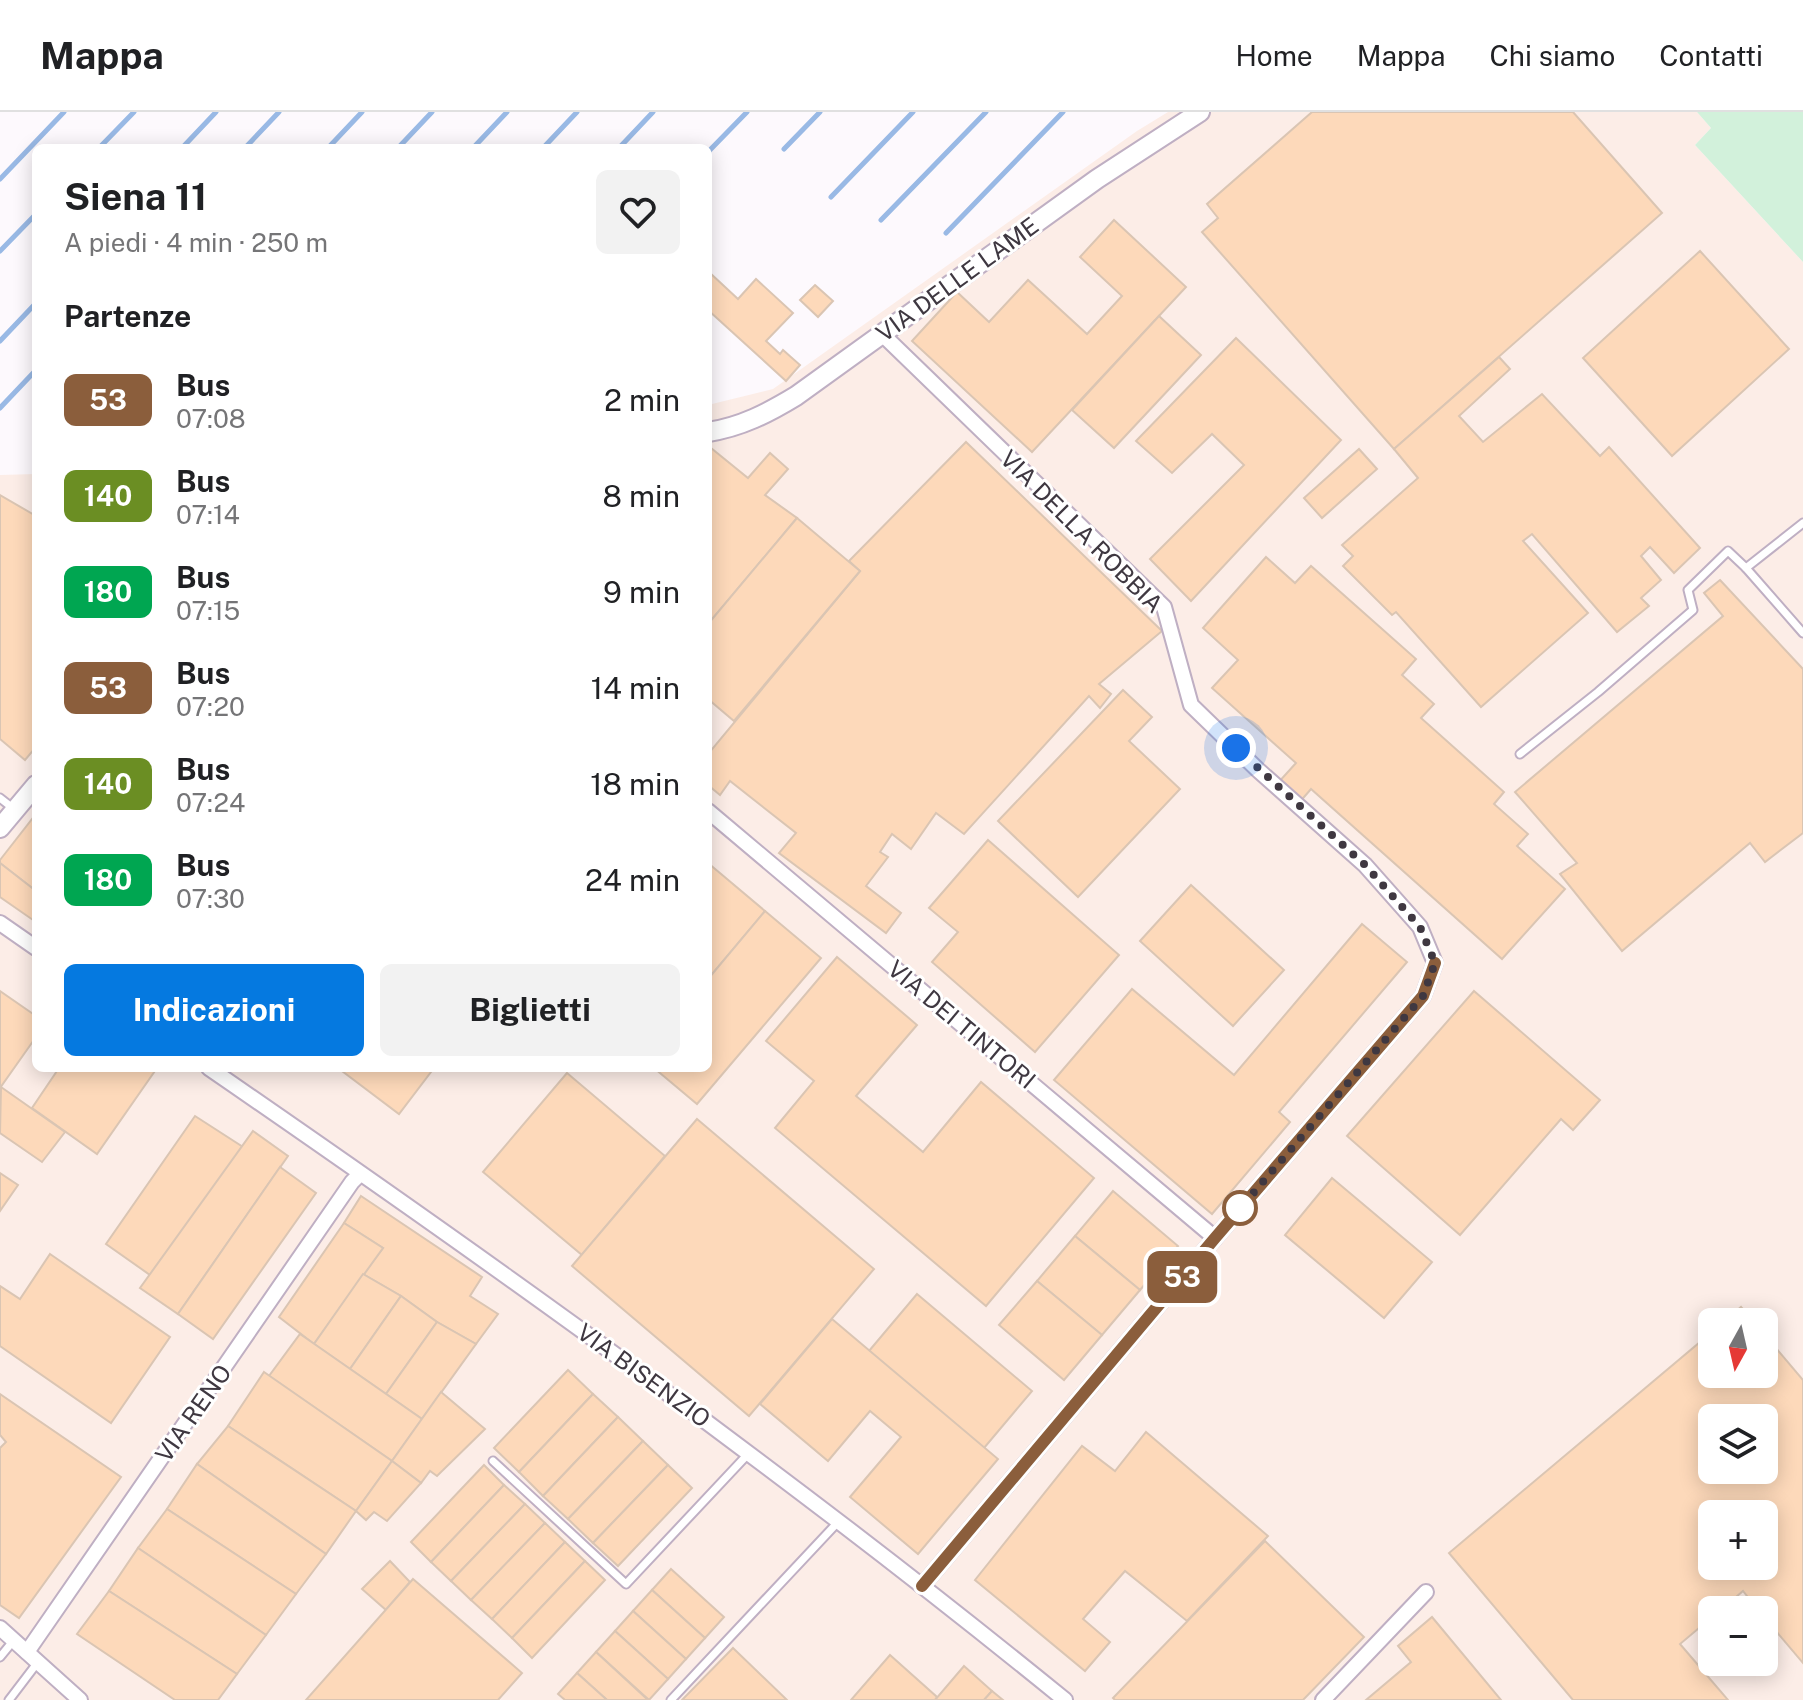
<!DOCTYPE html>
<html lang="it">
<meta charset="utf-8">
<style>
body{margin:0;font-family:"Public Sans",sans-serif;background:#f2f2f2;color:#202124;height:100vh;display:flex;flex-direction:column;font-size:30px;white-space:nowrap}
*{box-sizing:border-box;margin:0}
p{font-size:26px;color:#757577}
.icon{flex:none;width:44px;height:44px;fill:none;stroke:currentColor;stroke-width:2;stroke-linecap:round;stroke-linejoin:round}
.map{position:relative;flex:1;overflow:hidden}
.sheet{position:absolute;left:32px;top:32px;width:680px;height:928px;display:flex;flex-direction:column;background:#fff;border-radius:12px;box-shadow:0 4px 20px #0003}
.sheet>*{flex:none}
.badge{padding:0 16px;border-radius:12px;font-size:28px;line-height:52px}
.needle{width:52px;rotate:188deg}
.controls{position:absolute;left:1698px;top:1196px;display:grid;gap:16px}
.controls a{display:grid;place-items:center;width:80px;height:80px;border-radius:12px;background:#fff;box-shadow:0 4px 20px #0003;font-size:40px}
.you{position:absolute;width:40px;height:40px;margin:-20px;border:6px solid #fff;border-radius:50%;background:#1a73e8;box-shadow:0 0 0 12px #1a73e833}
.map>.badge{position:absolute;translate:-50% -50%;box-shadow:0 0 0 4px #fff}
h2{padding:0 32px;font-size:30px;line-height:72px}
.round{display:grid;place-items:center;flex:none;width:84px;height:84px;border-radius:12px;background:#f2f2f2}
.overview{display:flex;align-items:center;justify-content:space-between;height:136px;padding:0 32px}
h1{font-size:38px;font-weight:700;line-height:60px}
.action{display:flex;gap:16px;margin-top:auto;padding:16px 32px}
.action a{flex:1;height:92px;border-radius:12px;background:#0579e0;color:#fff;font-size:32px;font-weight:700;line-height:92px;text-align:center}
.action a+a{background:#f2f2f2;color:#202124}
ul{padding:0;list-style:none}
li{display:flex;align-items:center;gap:24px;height:96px;padding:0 32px}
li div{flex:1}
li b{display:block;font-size:30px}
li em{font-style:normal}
li .badge{min-width:88px;font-weight:700;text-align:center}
header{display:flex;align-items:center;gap:48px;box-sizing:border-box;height:112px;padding:0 40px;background:#fff;border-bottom:2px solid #e0e0e0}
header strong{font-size:38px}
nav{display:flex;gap:44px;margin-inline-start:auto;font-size:28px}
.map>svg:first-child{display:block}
.industrial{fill:#fcede7;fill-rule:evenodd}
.green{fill:#d2f1db}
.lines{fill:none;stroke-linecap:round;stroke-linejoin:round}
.stream{stroke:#99b9e5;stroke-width:5}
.building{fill:#fdd9ba;stroke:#dac5b3;stroke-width:2;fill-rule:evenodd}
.service-casing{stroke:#bfafc3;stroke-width:11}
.minor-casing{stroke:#bfafc3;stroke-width:18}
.tertiary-casing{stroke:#bfafc3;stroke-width:22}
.service{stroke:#fff;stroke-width:7}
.minor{stroke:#fff;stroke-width:14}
.tertiary{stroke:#fff;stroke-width:18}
.line-casing{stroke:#fff;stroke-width:18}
.line{stroke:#8b5e3c;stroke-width:12}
.walk{stroke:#3f3841;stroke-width:8;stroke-dasharray:0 14.4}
.stop-dot{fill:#fff;stroke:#8b5e3c;stroke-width:4}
.labels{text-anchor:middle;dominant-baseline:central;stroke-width:6;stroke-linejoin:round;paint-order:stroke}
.street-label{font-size:24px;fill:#3f3841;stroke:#fff}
</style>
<header>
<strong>Mappa</strong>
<nav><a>Home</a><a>Mappa</a><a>Chi siamo</a><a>Contatti</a></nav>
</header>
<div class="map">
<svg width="1803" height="1588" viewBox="0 0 1803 1588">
<rect width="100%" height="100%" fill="#fdf9fd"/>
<path class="industrial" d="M1168,0H1697L1711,16L1695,33L1803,150V1588H0V363L36,362V956H708V293L773,277L1137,19ZM1712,1210H1764V1262H1712ZM1712,1306H1764V1358H1712ZM1712,1402H1764V1454H1712ZM1712,1498H1764V1550H1712Z"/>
<path class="green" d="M1697,0H1803V150L1695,33L1711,16Z"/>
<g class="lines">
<g class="stream">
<path d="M99,36L134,0"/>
<path d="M182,36L216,0"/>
<path d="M245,36L279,0"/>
<path d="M328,36L362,0"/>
<path d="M398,36L432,0"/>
<path d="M473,36L507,0"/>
<path d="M543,36L577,0"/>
<path d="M619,36L653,0"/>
<path d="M784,37L820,0"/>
<path d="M708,40L747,0"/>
<path d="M0,67L64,0"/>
<path d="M831,85L913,0"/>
<path d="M881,108L986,0"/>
<path d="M946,121L1063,0"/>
<path d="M0,139L36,102"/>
<path d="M0,229L36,191"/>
<path d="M0,296L36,258"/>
</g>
</g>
<g class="building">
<path d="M1312,0H1573L1662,101L1394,337L1202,120L1218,106L1207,92Z"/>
<path d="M1114,108L1186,175L1032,340L912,229L957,180L989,210L1028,168L1087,222L1122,184L1080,145Z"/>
<path d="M1700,139L1789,237L1672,344L1583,246Z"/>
<path d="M710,161L738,187L756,167L793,201L766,229L780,242L783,238L800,253L786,269L708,198V162Z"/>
<path d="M815,173L833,189L818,205L800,188Z"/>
<path d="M1159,204L1201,243L1114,336L1072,298Z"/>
<path d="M1236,226L1341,328L1191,489L1150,447L1244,353L1212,322L1172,361L1136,329Z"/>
<path d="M1499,245L1510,257L1459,304L1483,330L1542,282L1600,344L1609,335L1700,436L1674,461L1650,435L1641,444L1661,468L1641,486L1649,494L1617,520L1532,422L1523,429L1588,501L1481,595L1396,500L1392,503L1343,454L1353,444L1342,433L1418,366L1394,337Z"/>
<path d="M966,330L1162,519L1099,572L1111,582L1100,596L1089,584L964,722L936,701L911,737L892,722L880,740L888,745L866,774L901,801L886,821L779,741L796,721L730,669L720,683L708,673V642L860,459L849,449Z"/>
<path d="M711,336L748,366L770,341L788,357L765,383L797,406L708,512V337Z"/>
<path d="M1359,337L1377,357L1322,406L1304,386Z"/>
<path d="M0,383L36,404V635L25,648L0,627Z"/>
<path d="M797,406L860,459L734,609L708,587V512Z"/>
<path d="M1266,445L1295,471L1311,454L1416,547L1402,563L1434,592L1421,606L1504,680L1494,692L1528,722L1517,734L1565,777L1502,847L1311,677L1298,692L1277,672L1296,651L1212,576L1238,548L1203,516Z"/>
<path d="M1720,468L1803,557V721L1765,750L1750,731L1622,839L1560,762L1577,751L1515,680L1723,504L1704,481Z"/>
<path d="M1123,578L1152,605L1129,629L1180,677L1078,785L998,709Z"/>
<path d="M36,702V779L0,751V748Z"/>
<path d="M988,728L1119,843L1035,940L932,850L958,820L929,796Z"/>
<path d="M0,751L36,779V804L33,808L0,785Z"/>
<path d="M708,751L765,799L708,867Z"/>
<path d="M1191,773L1284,858L1233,914L1140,829Z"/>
<path d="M765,799L821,846L697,992L654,956H708V867Z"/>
<path d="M1362,812L1407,850L1279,1000L1290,1010L1212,1102L1054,968L1132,877L1234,963Z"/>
<path d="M837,845L917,913L856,984L923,1040L981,970L1094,1066L986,1194L775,1016L814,969L766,929Z"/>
<path d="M0,879L36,904V925L0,976Z"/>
<path d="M1474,879L1600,988L1573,1018L1561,1007L1460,1123L1347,1024Z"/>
<path d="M59,956H157L97,1042L32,996Z"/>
<path d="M338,956H434L399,1002Z"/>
<path d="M567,961L665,1044L582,1143L483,1060Z"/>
<path d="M1,975L65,1020L42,1050L0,1021Z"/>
<path d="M195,1004L243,1035L150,1163L106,1132Z"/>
<path d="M697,1007L874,1157L749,1304L572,1154Z"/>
<path d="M253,1019L288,1044L178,1202L140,1176Z"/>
<path d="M280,1055L316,1081L213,1227L178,1202Z"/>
<path d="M0,1061L18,1073L0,1099Z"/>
<path d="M1332,1066L1432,1150L1384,1206L1285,1123Z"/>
<path d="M1113,1079L1178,1134L1140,1178L1075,1124Z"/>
<path d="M361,1084L482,1165L470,1184L498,1202L476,1232L437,1210L401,1184L363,1162L383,1136L344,1111Z"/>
<path d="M344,1111L383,1136L314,1232L279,1205Z"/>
<path d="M1075,1124L1140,1178L1102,1223L1037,1169Z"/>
<path d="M50,1142L170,1225L111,1311L0,1234V1174L20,1187Z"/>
<path d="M363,1162L401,1184L350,1257L314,1232Z"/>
<path d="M1037,1169L1102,1223L1064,1268L999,1213Z"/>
<path d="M917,1182L1032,1279L984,1336L869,1239Z"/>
<path d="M401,1184L437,1210L386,1282L350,1257Z"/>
<path d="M1741,1195L1754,1210H1724Z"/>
<path d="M832,1207L998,1347L918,1442L850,1385L901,1325L870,1299L828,1349L760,1292Z"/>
<path d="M437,1210L476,1232L422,1307L386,1282Z"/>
<path d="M1712,1220V1262H1764V1222L1803,1268V1551L1764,1505V1498H1758L1743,1479L1721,1498H1712V1505L1680,1532L1728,1588H1573L1449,1441ZM1712,1306H1764V1358H1712ZM1712,1402H1764V1454H1712Z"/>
<path d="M300,1222L422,1307L392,1349L269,1264Z"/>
<path d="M568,1258L593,1282L519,1360L494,1336Z"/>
<path d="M264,1260L392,1349L356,1399L228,1314Z"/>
<path d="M441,1280L485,1317L437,1364L430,1359L421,1371L392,1349Z"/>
<path d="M0,1282L121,1365L19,1506L0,1493V1336L6,1330L0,1323Z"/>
<path d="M593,1282L618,1305L543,1384L519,1360Z"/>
<path d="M618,1305L643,1329L568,1407L543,1384Z"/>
<path d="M228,1314L356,1399L326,1442L197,1352Z"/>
<path d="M1146,1320L1268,1424L1187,1509L1125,1459L1083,1507L1110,1530L1085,1559L975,1468L1082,1334L1115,1359Z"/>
<path d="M643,1329L668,1353L593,1431L568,1407Z"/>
<path d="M392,1349L421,1371L387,1409L374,1400L366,1408L356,1399Z"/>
<path d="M197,1352L326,1442L296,1482L167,1397Z"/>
<path d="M484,1353L504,1373L431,1450L411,1430Z"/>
<path d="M668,1353L692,1376L618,1454L593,1431Z"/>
<path d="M504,1373L525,1392L451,1469L431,1450Z"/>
<path d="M525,1392L545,1411L471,1488L451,1469Z"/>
<path d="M167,1397L296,1482L266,1523L138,1436Z"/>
<path d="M545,1411L565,1430L492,1507L471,1488Z"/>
<path d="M1265,1429L1364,1525L1303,1588H1115L1113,1586Z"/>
<path d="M565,1430L585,1449L512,1526L492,1507Z"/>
<path d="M138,1436L266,1523L237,1562L109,1479Z"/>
<path d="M390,1449L410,1470L386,1498L362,1477Z"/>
<path d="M585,1449L605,1468L532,1546L512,1526Z"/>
<path d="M671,1457L724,1505L705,1526L652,1478Z"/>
<path d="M413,1467L522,1561L498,1588H306Z"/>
<path d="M652,1478L705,1526L686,1547L633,1499Z"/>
<path d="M109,1479L237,1562L218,1588H175L77,1522Z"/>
<path d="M633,1499L686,1547L668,1567L615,1519Z"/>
<path d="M1432,1505L1501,1588H1366L1411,1550L1398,1534Z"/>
<path d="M615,1519L668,1567L649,1588L596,1540Z"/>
<path d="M733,1536L787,1588H682Z"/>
<path d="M596,1540L648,1588H607L577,1561Z"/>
<path d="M890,1543L937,1585L935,1588H851Z"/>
<path d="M964,1554L992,1579L984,1588H935Z"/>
<path d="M577,1561L607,1588H565L558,1582Z"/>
<path d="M992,1579L1003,1588H984Z"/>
</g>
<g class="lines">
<g class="service-casing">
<g id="service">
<path d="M1746,456L1803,521"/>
<path d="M1520,642L1598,580L1693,498L1688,478L1728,439L1746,456L1803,411"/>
<path d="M0,686L14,697"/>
<path d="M493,1349L626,1472L749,1341"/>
<path d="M0,1545L14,1528"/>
<path d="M9,1588L38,1550"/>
<path d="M671,1588L839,1409"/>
</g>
</g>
<g class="minor-casing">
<g id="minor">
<path d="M881,221L1164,495L1191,593L1258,658L1365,753L1420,815L1435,851L1423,884L1215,1126L922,1474"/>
<path d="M708,699L1215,1126"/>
<path d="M0,811L36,836"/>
<path d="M209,956C501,1157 790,1364 1065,1588"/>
<path d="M0,1516L80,1588"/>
<path d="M27,1540L352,1070L360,1062"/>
<path d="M1323,1588L1426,1480"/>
</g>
</g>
<g class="tertiary-casing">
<g id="tertiary">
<path d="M708,320C741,315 768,301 796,284L1097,67L1200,0"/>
<path d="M0,716L36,673"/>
</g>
</g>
<use href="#service" class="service"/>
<use href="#minor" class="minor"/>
<use href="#tertiary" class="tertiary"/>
</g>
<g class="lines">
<g class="line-casing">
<path id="line" d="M922,1474L1215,1126L1423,884L1435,851"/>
</g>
<use href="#line" class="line"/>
<path class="walk" d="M1236,636L1365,753L1420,815L1435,851L1423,884L1236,1101L1240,1096"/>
</g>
<circle class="stop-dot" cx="1240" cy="1096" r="16"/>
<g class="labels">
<g class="street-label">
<text transform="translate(957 167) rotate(-36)">VIA DELLE LAME</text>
<text transform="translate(1082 419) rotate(45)">VIA DELLA ROBBIA</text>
<text transform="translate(962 912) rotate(40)">VIA DEI TINTORI</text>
<text transform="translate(644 1263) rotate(36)">VIA BISENZIO</text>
<text transform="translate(193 1301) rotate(-55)">VIA RENO</text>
</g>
</g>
</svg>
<div class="controls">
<a><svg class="needle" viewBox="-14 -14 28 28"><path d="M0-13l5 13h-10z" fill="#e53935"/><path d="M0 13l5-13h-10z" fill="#757577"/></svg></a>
<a><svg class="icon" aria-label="layers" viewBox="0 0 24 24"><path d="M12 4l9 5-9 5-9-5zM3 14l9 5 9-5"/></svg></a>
<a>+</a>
<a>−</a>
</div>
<div class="you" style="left:1236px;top:636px"></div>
<b class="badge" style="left:1182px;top:1165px;background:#8b5e3c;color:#fff">53</b>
<section class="sheet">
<div class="overview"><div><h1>Siena 11</h1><p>A piedi · 4 min · 250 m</p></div><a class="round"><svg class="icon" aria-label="heart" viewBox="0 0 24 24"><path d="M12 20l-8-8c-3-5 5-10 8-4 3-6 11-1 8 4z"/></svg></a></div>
<h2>Partenze</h2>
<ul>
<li><span class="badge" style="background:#8b5e3c;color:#fff">53</span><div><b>Bus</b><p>07:08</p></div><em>2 min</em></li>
<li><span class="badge" style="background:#6b8e23;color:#fff">140</span><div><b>Bus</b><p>07:14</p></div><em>8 min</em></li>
<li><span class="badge" style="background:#00a651;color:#fff">180</span><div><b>Bus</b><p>07:15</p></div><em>9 min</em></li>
<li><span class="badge" style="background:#8b5e3c;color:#fff">53</span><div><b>Bus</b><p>07:20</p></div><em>14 min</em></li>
<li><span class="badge" style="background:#6b8e23;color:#fff">140</span><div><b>Bus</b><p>07:24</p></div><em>18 min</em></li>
<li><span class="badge" style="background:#00a651;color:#fff">180</span><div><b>Bus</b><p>07:30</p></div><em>24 min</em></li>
</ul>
<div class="action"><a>Indicazioni</a><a>Biglietti</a></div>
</section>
</div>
